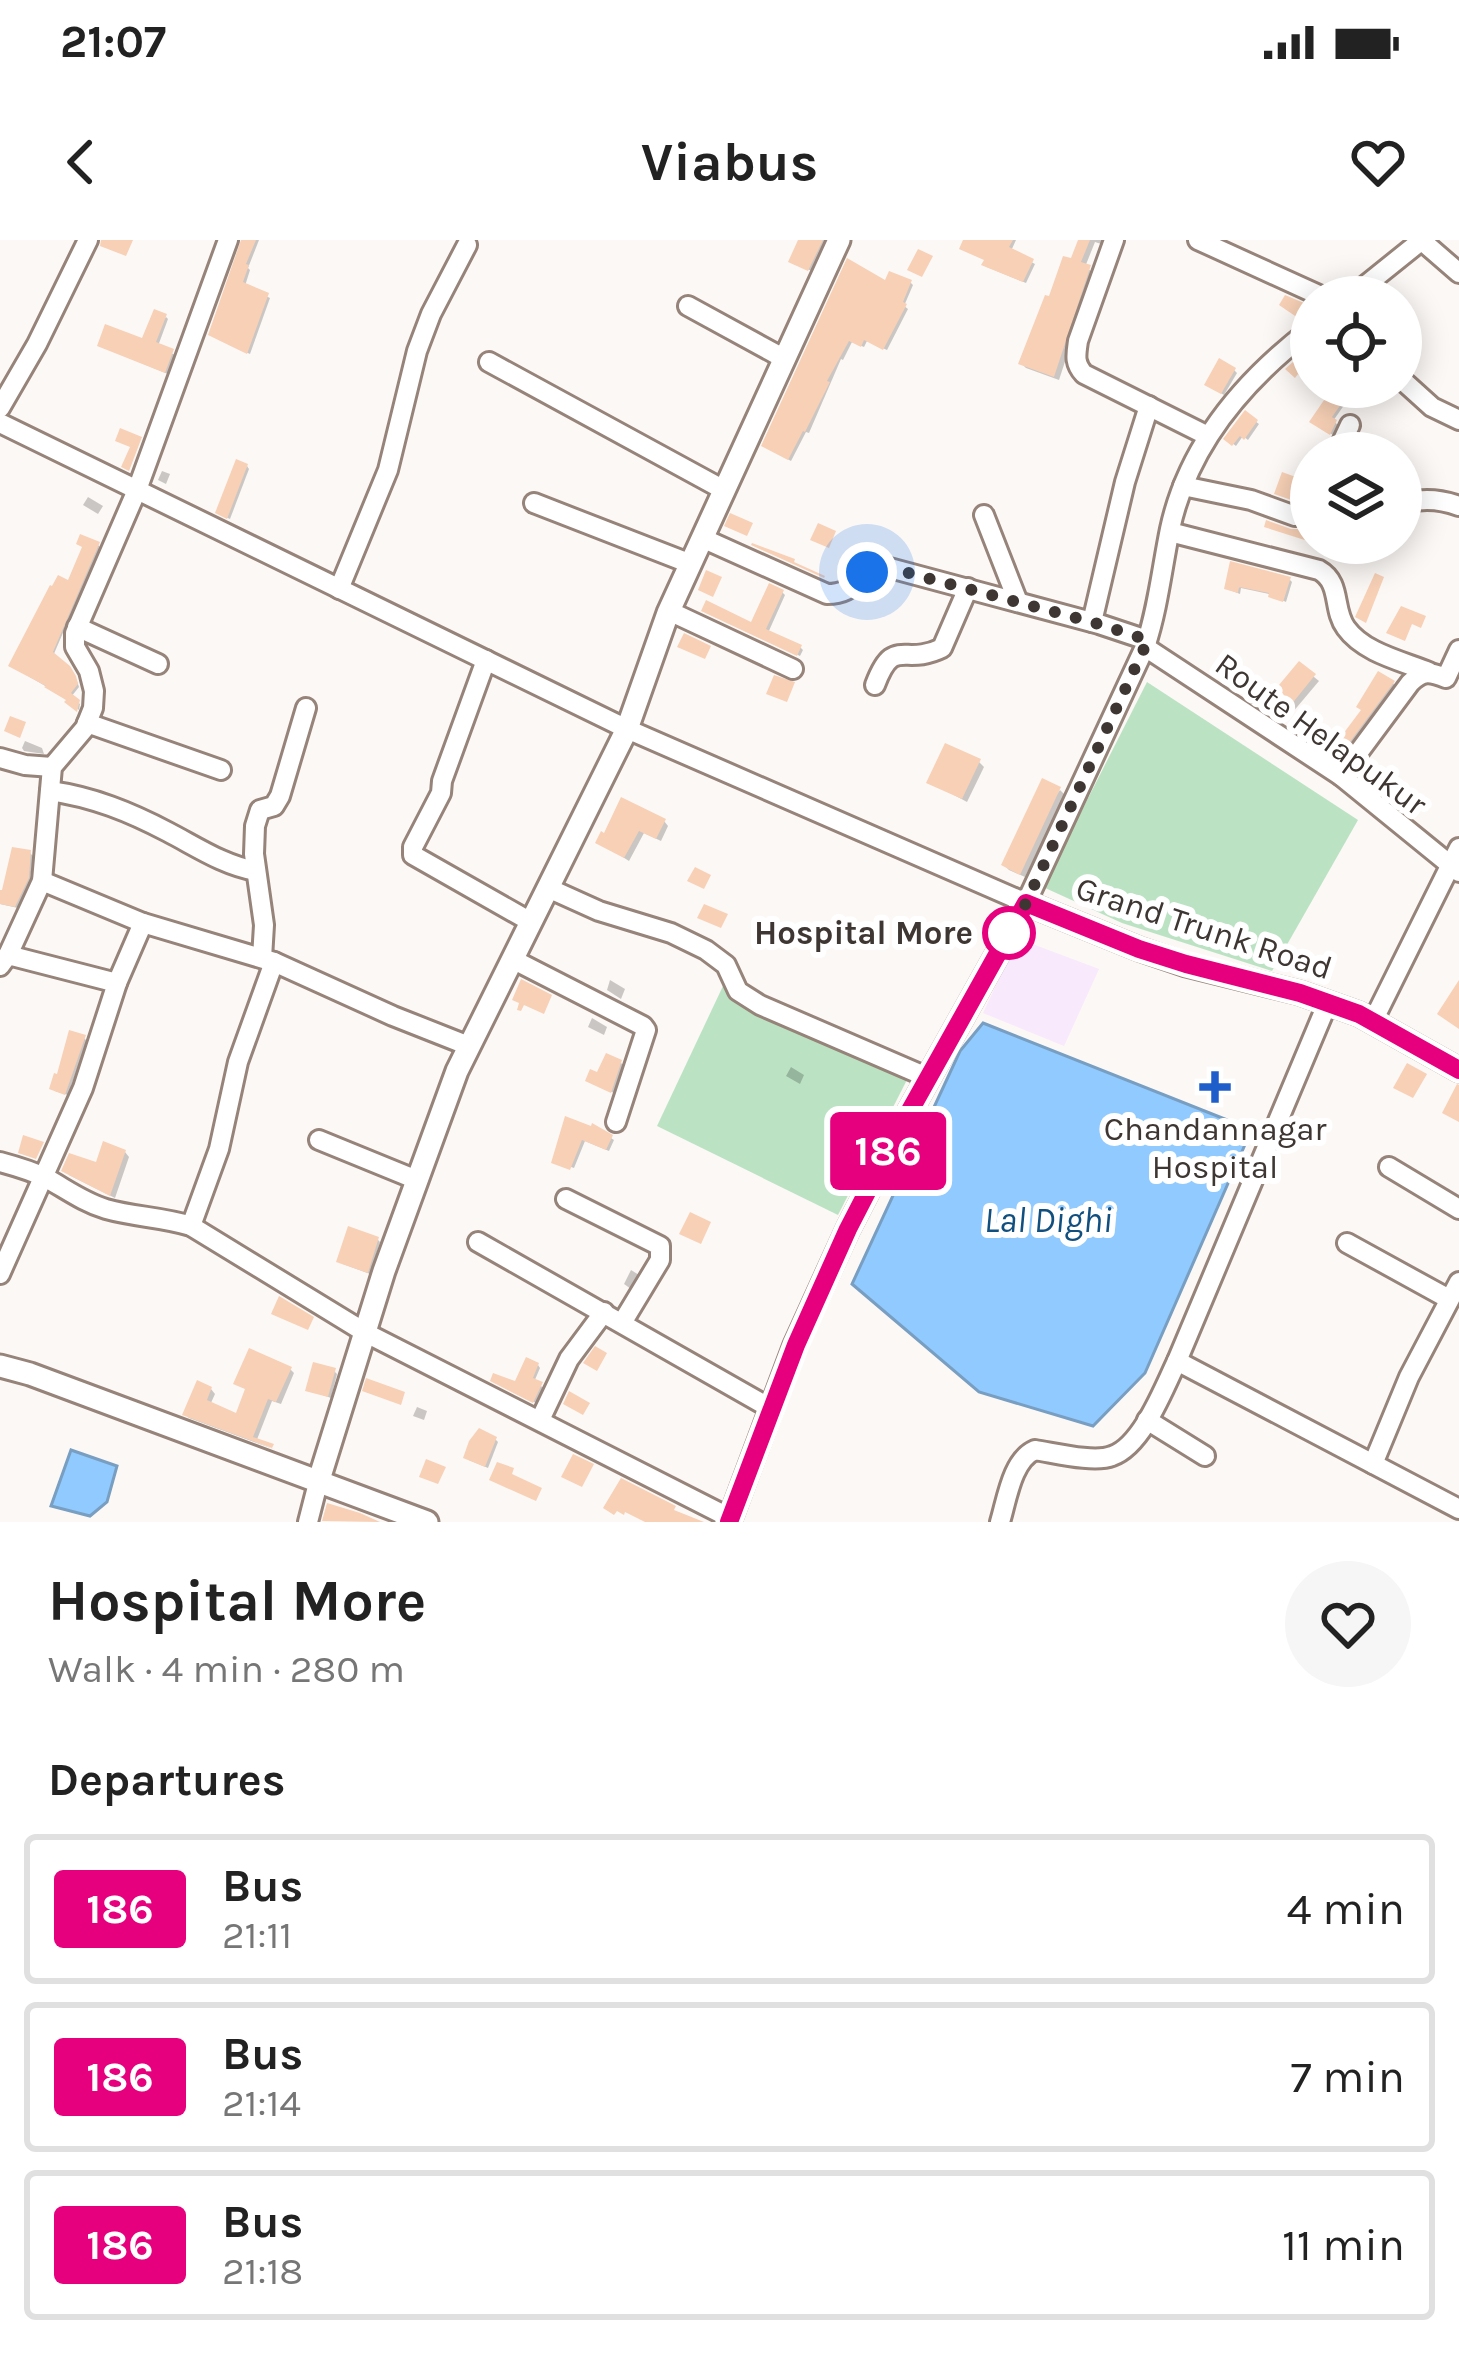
<!DOCTYPE html>
<meta charset="utf-8">
<style>
body{margin:0;font-family:Karla,sans-serif;background:#f6f6f6;color:#222;height:100vh;display:flex;flex-direction:column;font-size:45px;white-space:nowrap}
*{box-sizing:border-box;margin:0}
p{font-size:39px;color:#767676}
.icon{flex:none;width:66px;height:66px;fill:none;stroke:currentColor;stroke-width:2;stroke-linecap:round;stroke-linejoin:round}
.map{position:relative;height:1282px;overflow:hidden}
.side{display:flex;flex-direction:column;background:#fff;flex:1}
.side>*{flex:none}
.badge{padding:0 24px;border-radius:9px;font-size:42px;line-height:78px}
.buttons{position:absolute;left:1290px;top:36px;display:grid;gap:24px}
.buttons a{display:grid;place-items:center;width:132px;height:132px;border-radius:50%;background:#fff;box-shadow:0 6px 30px #0003;font-size:60px}
.you{position:absolute;width:60px;height:60px;margin:-30px;border:9px solid #fff;border-radius:50%;background:#1a73e8;box-shadow:0 0 0 18px #1a73e833}
.map>.badge{position:absolute;translate:-50% -50%;box-shadow:0 0 0 6px #fff}
h2{padding:0 48px;font-size:45px;line-height:108px}
.round{display:grid;place-items:center;flex:none;width:126px;height:126px;border-radius:63px;background:#f6f6f6}
.headline{display:flex;align-items:center;justify-content:space-between;height:204px;padding:0 48px}
h1{font-size:57px;font-weight:700;line-height:90px}
ul{padding:0;list-style:none}
li{display:flex;align-items:center;gap:36px;height:150px;margin:0 24px 18px;padding:0 24px;border:6px solid #e0e0e0;border-radius:12px}
li div{flex:1}
li b{display:block;font-size:45px}
li em{font-style:normal}
li .badge{min-width:132px;font-weight:700;text-align:center}
.status{display:flex;justify-content:space-between;align-items:center;height:84px;padding:0 60px;background:#fff;direction:ltr}
.status svg{height:33px;fill:currentColor}
header{display:flex;justify-content:space-between;align-items:center;height:156px;padding:0 48px;background:#fff;font-size:54px;font-weight:700}
.map>svg:first-child{display:block}
.education{fill:#f8e9fc}
.green{fill:#bbe3c3}
.water{fill:#91cafe;stroke:#789ec1;stroke-width:3}
.shadow{fill:#0003}
.building{fill:#f7d0b6}
.lines{fill:none;stroke-linecap:round;stroke-linejoin:round}
.minor-casing{stroke:#968379;stroke-width:24}
.major-casing{stroke:#968379;stroke-width:27}
.minor{stroke:#fff;stroke-width:18}
.major{stroke:#fff;stroke-width:21}
.line-casing{stroke:#fff;stroke-width:27}
.line{stroke:#e6007e;stroke-width:18}
.walk{stroke:#3e3632;stroke-width:12;stroke-dasharray:0 21.6}
.stop-dot{fill:#fff;stroke:#e6007e;stroke-width:6}
.poi-dot{fill:#1d5eca;stroke:#fff;stroke-width:4.5}
.labels{text-anchor:middle;dominant-baseline:central;stroke-width:12;stroke-linejoin:round;paint-order:stroke}
.street-label{font-size:33px;fill:#3e3632;stroke:#fff}
.stop-label{font-size:33px;font-weight:bold;fill:#3e3632;stroke:#fff;text-anchor:end}
.poi-label{font-size:33px;fill:#3e3632;stroke:#fff}
.water-label{font-size:36px;font-style:italic;fill:#114f7f;stroke:#fff}
</style>
<div class="status"><b>21:07</b><svg viewBox="0 0 49 12"><path d="M0 12V9h3v3zM5 12V6h3v6zM10 12V3h3v9zM15 12V0h3v12zM26 1h20v11H26zM47 4h2v5h-2z"/></svg></div>
<header><svg class="icon" aria-label="back" viewBox="0 0 24 24"><path d="M15 5l-7 7 7 7"/></svg>Viabus<svg class="icon" aria-label="heart" viewBox="0 0 24 24"><path d="M12 20l-8-8c-3-5 5-10 8-4 3-6 11-1 8 4z"/></svg></header>
<div class="map">
<svg width="1459" height="1282" viewBox="0 0 1459 1282">
<rect width="100%" height="100%" fill="#fcf8f5"/>
<path class="education" d="M1027,702L1099,729L1064,806L983,773L1013,709Z"/>
<g class="green">
<path d="M1147,442L1358,580L1272,731L1122,683L1043,647Z"/>
<path d="M723,746L912,830L838,975L657,886Z"/>
</g>
<g class="water">
<path d="M983,783L1235,883L1247,900L1145,1133L1093,1186L979,1152L852,1044L960,811Z"/>
<path d="M71,1210L117,1226L107,1262L90,1276L51,1266Z"/>
</g>
<g class="shadow">
<path d="M243,0H259L248,28L250,30L245,46L270,58L250,114L226,103Z"/>
<path d="M801,0H826L812,31L794,24Z"/>
<path d="M966,0H1016L1011,11L1035,24L1026,43L987,27V21Z"/>
<path d="M1081,0H1107L1104,5L1095,2L1085,27L1094,33L1059,140L1026,128L1021,123L1050,60L1073,22Z"/>
<path d="M910,42L913,45L904,66L908,69L887,110L867,101L864,107L852,102L843,120L841,119L809,193L806,192L791,221L767,208L887,44Z"/>
<path d="M166,77L168,79L158,106L175,115L168,134L100,106L144,102Z"/>
<path d="M1234,130L1237,133L1224,155L1210,147Z"/>
<path d="M1317,147H1328L1347,161L1333,181L1338,185L1333,195L1315,184L1328,157Z"/>
<path d="M1245,174L1259,184L1248,200L1243,196L1236,206L1227,199Z"/>
<path d="M247,226L249,229L230,279L221,275Z"/>
<path d="M162,231L170,234L166,244L158,240Z"/>
<path d="M88,257L103,266L98,274L83,265Z"/>
<path d="M98,305L100,307L53,416L72,431L77,441L79,447L71,457L80,464L79,470L69,460L13,427Z"/>
<path d="M1290,340L1292,342L1286,362L1269,354L1241,348L1240,354L1227,349Z"/>
<path d="M782,352L785,355L768,393L800,407L803,410L800,416L708,373L753,386Z"/>
<path d="M1299,425L1319,441L1292,473L1273,457Z"/>
<path d="M1393,443L1396,447L1343,519L1327,509L1341,502Z"/>
<path d="M25,501L42,508L44,514L24,511L22,508Z"/>
<path d="M979,522L984,527L967,562L930,542Z"/>
<path d="M1060,550L1065,555L1025,637L1009,630L1004,625Z"/>
<path d="M664,581L668,586L661,601L644,593L629,621L599,602Z"/>
<path d="M30,613L33,616L30,641L18,668L0,664V653L5,654Z"/>
<path d="M610,740L625,749L621,759L607,750Z"/>
<path d="M592,778L607,787L604,795L588,787Z"/>
<path d="M84,798L87,801L68,855L55,851Z"/>
<path d="M620,822L623,825L614,853L591,843Z"/>
<path d="M791,827L804,835L800,844L786,836Z"/>
<path d="M594,887L614,900L609,911L585,901L574,928L554,921Z"/>
<path d="M125,912L129,917L115,958L69,935L98,925Z"/>
<path d="M377,999L380,1002L370,1034L343,1024Z"/>
<path d="M631,1030L639,1035L631,1049L624,1044Z"/>
<path d="M538,1125L540,1128L534,1142L544,1148L536,1163L496,1143L516,1145Z"/>
<path d="M290,1129L294,1133L281,1164L272,1161L256,1202L276,1210L189,1178L185,1174L211,1149L215,1154L210,1165L237,1177Z"/>
<path d="M334,1131L337,1134L331,1158L309,1150Z"/>
<path d="M417,1167L427,1171L424,1180L413,1176Z"/>
<path d="M495,1199L498,1202L488,1228L469,1220Z"/>
</g>
<g class="building">
<path d="M101,0H133L126,16L100,6Z"/>
<path d="M241,0H256L246,24L249,25L243,42L269,53L247,114L208,95Z"/>
<path d="M798,0H823L808,31L788,22Z"/>
<path d="M963,0H1013L1009,7L1034,19L1023,42L981,25L984,20L959,9Z"/>
<path d="M1078,0H1090L1081,22L1091,25L1054,137L1018,124L1045,55L1049,56L1063,16L1071,18Z"/>
<path d="M918,9L933,16L922,37L907,30Z"/>
<path d="M847,18L885,40L889,31L912,40L903,62L907,64L883,110L864,100L861,107L849,101L827,141L830,142L805,192L803,191L788,220L761,206Z"/>
<path d="M1285,55L1311,66V76L1301,80L1279,65Z"/>
<path d="M154,69L167,74L156,102L174,109L165,133L97,106L105,84L142,98Z"/>
<path d="M1302,114L1311,123V145L1298,134L1295,138L1285,129Z"/>
<path d="M1219,118L1236,128L1221,154L1204,145Z"/>
<path d="M1333,147L1347,156L1332,177L1337,180L1330,195L1309,182Z"/>
<path d="M1245,170L1258,180L1244,200L1240,196L1232,206L1223,199Z"/>
<path d="M120,188L142,197L129,231L121,227L130,207L115,201Z"/>
<path d="M236,219L248,224L227,279L215,273Z"/>
<path d="M1282,232L1307,241L1301,259L1305,262H1297L1274,254Z"/>
<path d="M730,273L753,283L747,296L724,286Z"/>
<path d="M1266,280L1291,289H1311V302L1264,287Z"/>
<path d="M818,283L836,291L829,308L810,300Z"/>
<path d="M80,294L100,302L53,412L70,426L76,436L78,444L71,453L80,460L77,472L64,462L66,460L44,447L46,446L8,426L50,345L52,346L58,335L68,340L82,307L76,304Z"/>
<path d="M752,303L795,319L794,322L825,336L824,338L751,305Z"/>
<path d="M1230,321L1291,337L1283,362L1268,357L1269,353L1239,347L1238,353L1224,349Z"/>
<path d="M706,330L722,337L713,357L698,350Z"/>
<path d="M1375,333L1384,337L1366,383L1355,377Z"/>
<path d="M769,343L784,350L766,389L802,405L797,416L701,371L706,360L751,382Z"/>
<path d="M1401,366L1426,376L1421,388L1412,384L1405,401L1386,393Z"/>
<path d="M684,393L711,406L705,419L677,407Z"/>
<path d="M1299,421L1316,434L1286,471L1269,457Z"/>
<path d="M1378,431L1395,441L1338,518L1320,506L1329,491L1340,498L1361,470L1356,467Z"/>
<path d="M774,435L795,442L787,462L766,454Z"/>
<path d="M10,476L26,482L20,498L4,491Z"/>
<path d="M945,503L981,519L962,559L926,543Z"/>
<path d="M1042,538L1061,547L1020,635L1001,625Z"/>
<path d="M621,557L666,579L656,599L639,591L624,618L595,603L601,591L604,593Z"/>
<path d="M12,607L31,610L29,638L15,667L0,664V650H2Z"/>
<path d="M695,627L711,635L704,649L687,641Z"/>
<path d="M704,664L728,674L721,688L697,678Z"/>
<path d="M521,739L552,755L544,774L524,765L521,771L517,770L519,763L512,760Z"/>
<path d="M1459,740V789L1437,774Z"/>
<path d="M69,790L86,795L65,855L49,849L54,833L57,834Z"/>
<path d="M606,813L622,820L611,853L585,841L590,829L597,832Z"/>
<path d="M1407,823L1427,834L1413,858L1393,848Z"/>
<path d="M1457,844L1459,845V882L1442,873Z"/>
<path d="M565,876L591,886L592,883L613,895L606,910L582,900L570,930L551,923Z"/>
<path d="M23,895L44,902L36,919L18,913Z"/>
<path d="M103,901L126,910L110,956L61,931L69,913L96,922Z"/>
<path d="M690,972L711,982L701,1004L679,994Z"/>
<path d="M348,986L379,997L368,1033L336,1022Z"/>
<path d="M279,1056L314,1077L308,1090L271,1074Z"/>
<path d="M595,1106L607,1113L597,1131L583,1123Z"/>
<path d="M249,1108L292,1127L276,1162L268,1159L253,1197L274,1204L272,1208L182,1175L197,1140L212,1147L207,1160L236,1173L245,1149L233,1144Z"/>
<path d="M526,1117L539,1123L533,1138L543,1142L533,1163L490,1141L493,1133L515,1141Z"/>
<path d="M313,1122L336,1128L328,1157L305,1151Z"/>
<path d="M366,1138L405,1152L401,1165L362,1151Z"/>
<path d="M569,1151L590,1163L583,1175L563,1164Z"/>
<path d="M479,1188L497,1197L485,1227L463,1218L469,1201Z"/>
<path d="M573,1214L594,1224L582,1247L561,1237Z"/>
<path d="M426,1219L446,1227L438,1244L419,1237Z"/>
<path d="M497,1222L514,1228L512,1234L542,1248L536,1261L489,1240Z"/>
<path d="M621,1238L676,1266L674,1270L704,1282H645L625,1272L624,1275L617,1271L614,1275L603,1268Z"/>
<path d="M327,1263L360,1273L380,1282L322,1281Z"/>
</g>
<g class="lines">
<g class="minor-casing">
<g id="minor">
<path d="M1114,0L1078,101C1076,115 1074,123 1084,134L1208,196"/>
<path d="M1198,0L1323,57"/>
<path d="M1421,0L1459,33"/>
<path d="M1351,57L1422,0"/>
<path d="M688,66L785,119"/>
<path d="M489,122L724,250"/>
<path d="M1401,139L1432,167L1459,180"/>
<path d="M0,168L37,104L88,0"/>
<path d="M0,183L627,489L1026,663L1145,407C1158,368 1162,328 1170,289C1188,205 1244,140 1311,89"/>
<path d="M1337,213L1350,185"/>
<path d="M1183,246L1251,260L1295,276L1311,275"/>
<path d="M534,263L691,324"/>
<path d="M984,275L1018,362"/>
<path d="M1401,276L1409,262C1426,258 1443,260 1459,266"/>
<path d="M1170,292L1319,330C1342,343 1332,369 1346,388C1364,413 1402,421 1429,432"/>
<path d="M702,298L827,354C859,354 856,331 886,327L1099,384L1147,400"/>
<path d="M339,349L388,230L417,111L431,74L467,5"/>
<path d="M669,371L793,429"/>
<path d="M1092,382L1125,242L1149,166"/>
<path d="M77,387L158,424"/>
<path d="M1145,407L1341,536L1459,632"/>
<path d="M486,420L442,541L441,553L413,607V615L531,682"/>
<path d="M875,445C894,395 903,427 942,408L968,348"/>
<path d="M87,483L221,530"/>
<path d="M0,518L25,525L52,527"/>
<path d="M1341,536L1410,443C1423,430 1430,432 1446,438L1459,410"/>
<path d="M50,551C93,557 130,572 168,592C197,607 223,625 256,631"/>
<path d="M42,641L143,683L274,722L393,776L469,806"/>
<path d="M548,648L599,671L671,693L706,710L726,725L738,751L760,765L929,838"/>
<path d="M262,718L264,685L254,614L255,586L260,570L274,566L280,556L306,468"/>
<path d="M512,719L643,786L646,790L616,882"/>
<path d="M0,726L8,715L42,641L52,527L85,488L93,468L94,451L89,431L75,407V393L137,250L228,0"/>
<path d="M117,743L143,683"/>
<path d="M1373,781L1459,608"/>
<path d="M319,900L417,940"/>
<path d="M0,922C15,926 32,931 46,938C66,949 83,962 106,969C134,977 163,977 191,986L366,1093L730,1278"/>
<path d="M1389,927L1459,969"/>
<path d="M566,959L660,1006V1020L622,1083"/>
<path d="M191,986L219,909L238,822L274,722"/>
<path d="M478,1002L770,1168"/>
<path d="M1347,1003L1449,1059"/>
<path d="M0,1034L83,848L117,743L8,715"/>
<path d="M1177,1121L1459,1269"/>
<path d="M540,1180L569,1119L604,1072"/>
<path d="M1147,1180L1205,1216"/>
<path d="M1373,1224L1409,1137L1459,1042"/>
<path d="M308,1282L318,1243"/>
<path d="M1000,1282C1007,1259 1012,1220 1035,1210C1055,1213 1094,1223 1112,1216C1142,1206 1164,1148 1177,1121L1328,762"/>
</g>
</g>
<g class="major-casing">
<g id="major">
<path d="M0,1126L30,1134L427,1282"/>
<path d="M318,1243L384,1031L457,831L627,489L668,373L839,0"/>
<path d="M729,1282L795,1105L848,989L898,892L1026,663L1139,709L1186,725L1300,753L1359,774L1459,830"/>
</g>
</g>
<use href="#minor" class="minor"/>
<use href="#major" class="major"/>
</g>
<g class="lines">
<g class="line-casing">
<path id="line" d="M729,1282L796,1105L848,989L898,892L1026,663L1139,709L1186,724L1300,753L1359,774L1459,830"/>
</g>
<use href="#line" class="line"/>
<path class="walk" d="M867,332L886,327L1092,382L1148,400L1026,663L1009,693"/>
</g>
<circle class="stop-dot" cx="1009" cy="693" r="24"/>
<path class="poi-dot" d="M1209 829h12v12h12v12h-12v12h-12v-12h-12v-12h12z"/>
<g class="labels">
<g class="street-label">
<text transform="translate(1321 494) rotate(36)">Route Helapukur</text>
<text transform="translate(1204 688) rotate(18)">Grand Trunk Road</text>
</g>
<g class="stop-label">
<text x="973" y="693">Hospital More</text>
</g>
<g class="poi-label">
<text x="1215" y="889">Chandannagar<tspan x="1215" dy="38">Hospital</tspan></text>
</g>
<g class="water-label">
<text x="1048" y="980">Lal Dighi</text>
</g>
</g>
</svg>
<div class="buttons">
<a><svg class="icon" aria-label="locate" viewBox="0 0 24 24"><circle cx="12" cy="12" r="6"/><path d="M12 2v4M12 18v4M2 12h4M18 12h4"/></svg></a>
<a><svg class="icon" aria-label="layers" viewBox="0 0 24 24"><path d="M12 4l9 5-9 5-9-5zM3 14l9 5 9-5"/></svg></a>
</div>
<div class="you" style="left:867px;top:332px"></div>
<b class="badge" style="left:888px;top:911px;background:#e6007e;color:#fff">186</b>
</div>
<section class="side">
<div class="headline"><div><h1>Hospital More</h1><p>Walk · 4 min · 280 m</p></div><a class="round"><svg class="icon" aria-label="heart" viewBox="0 0 24 24"><path d="M12 20l-8-8c-3-5 5-10 8-4 3-6 11-1 8 4z"/></svg></a></div>
<h2>Departures</h2>
<ul>
<li><span class="badge" style="background:#e6007e;color:#fff">186</span><div><b>Bus</b><p>21:11</p></div><em>4 min</em></li>
<li><span class="badge" style="background:#e6007e;color:#fff">186</span><div><b>Bus</b><p>21:14</p></div><em>7 min</em></li>
<li><span class="badge" style="background:#e6007e;color:#fff">186</span><div><b>Bus</b><p>21:18</p></div><em>11 min</em></li>
</ul>
</section>
